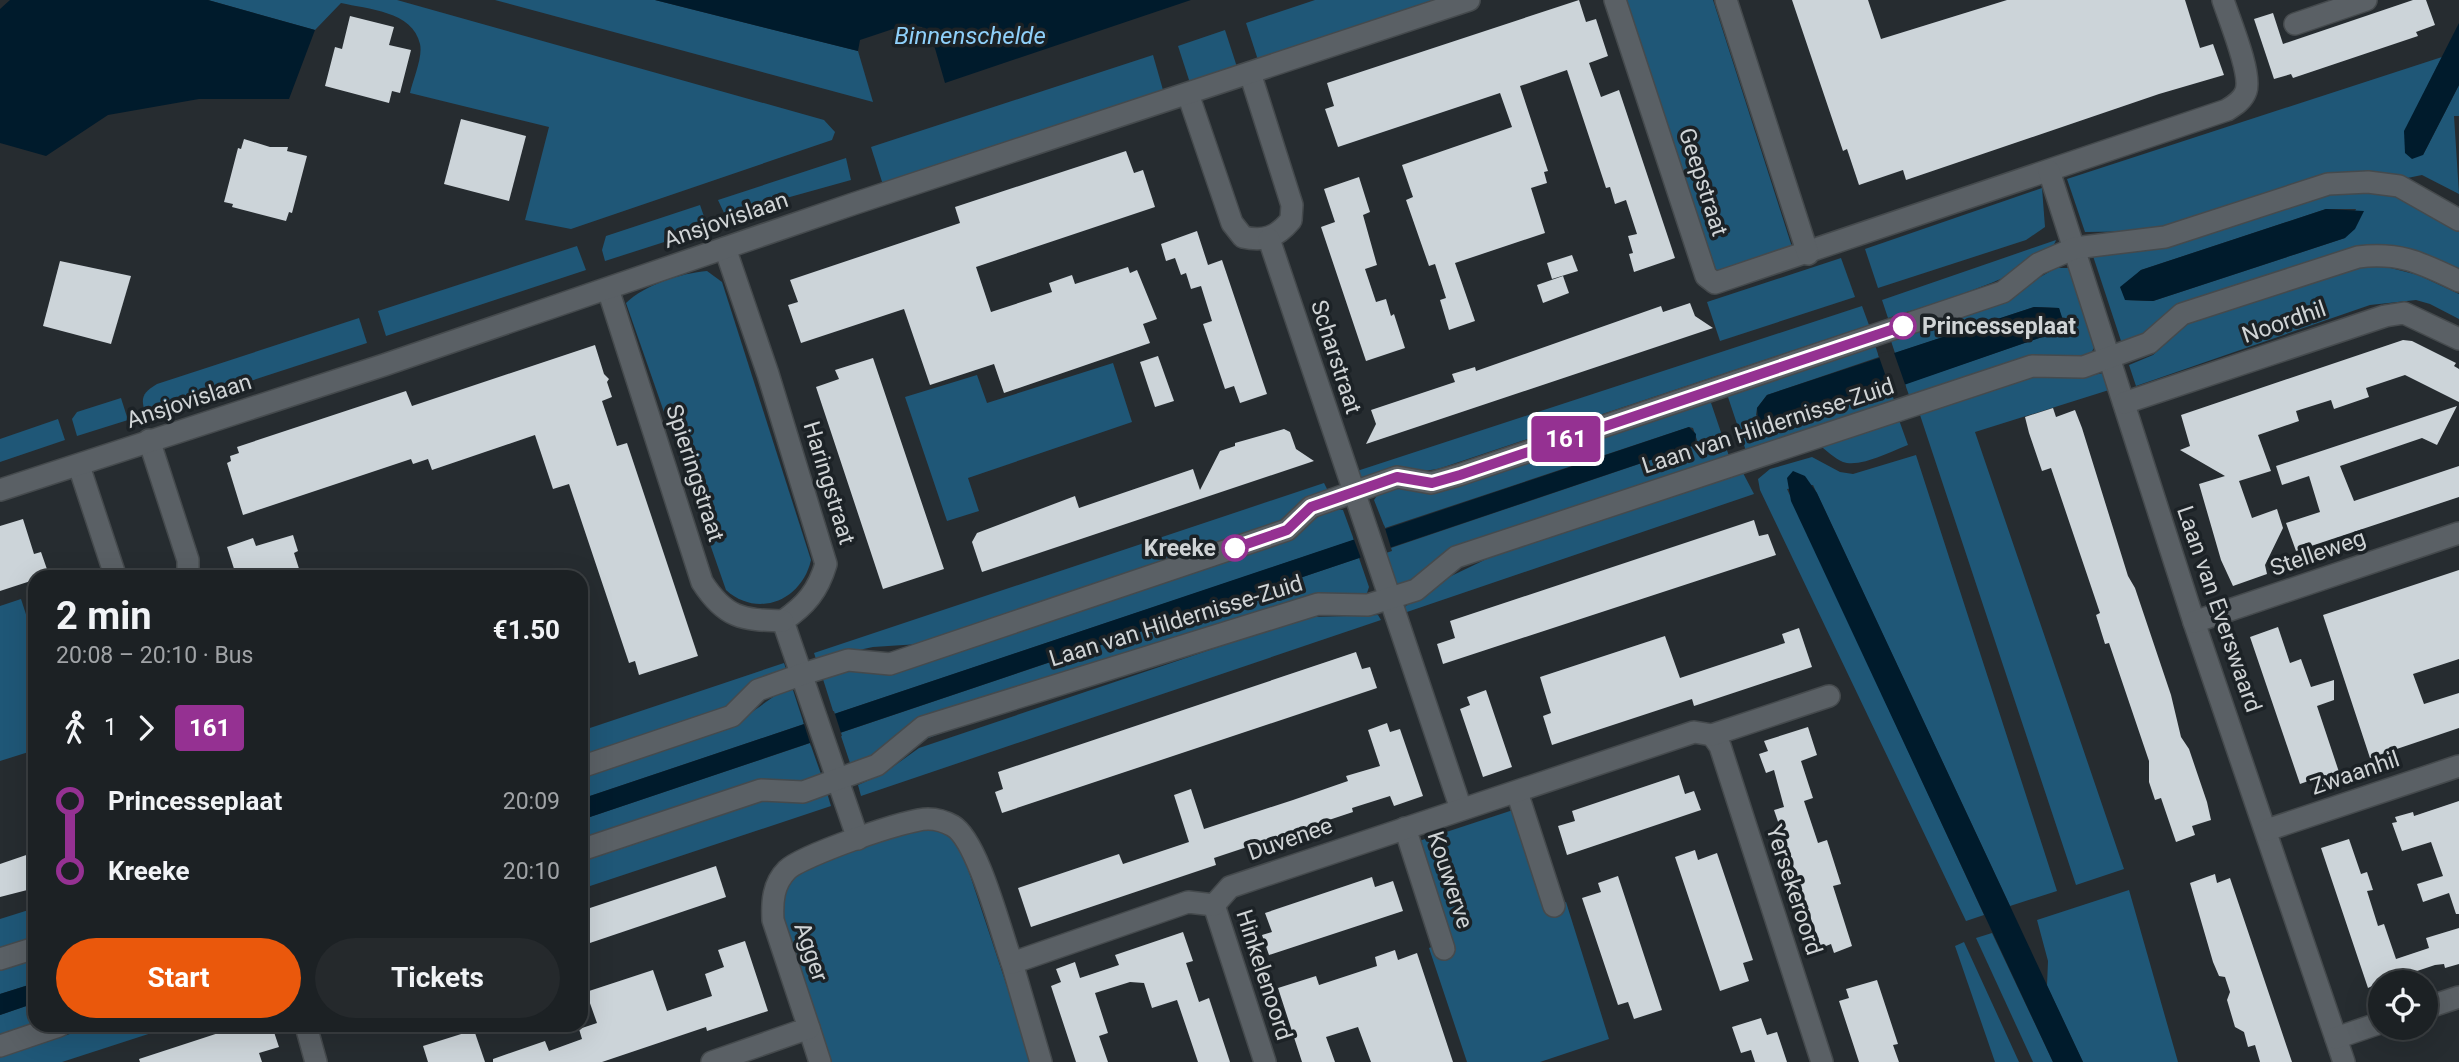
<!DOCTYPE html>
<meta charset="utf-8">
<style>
body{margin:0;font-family:Roboto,sans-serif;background:#25292c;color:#f1f3f6;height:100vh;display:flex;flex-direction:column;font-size:26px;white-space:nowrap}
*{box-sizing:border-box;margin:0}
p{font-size:23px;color:#a0a3a6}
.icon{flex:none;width:38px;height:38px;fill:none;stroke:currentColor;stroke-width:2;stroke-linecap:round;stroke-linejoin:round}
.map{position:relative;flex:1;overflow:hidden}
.panel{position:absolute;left:28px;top:570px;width:560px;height:462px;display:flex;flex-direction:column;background:#1c2124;border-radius:21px;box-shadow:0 7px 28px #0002,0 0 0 2px #3a3e41}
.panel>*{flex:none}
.badge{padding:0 14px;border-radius:5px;font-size:24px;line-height:46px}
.fabs{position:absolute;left:2368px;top:970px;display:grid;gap:14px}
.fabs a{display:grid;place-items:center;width:70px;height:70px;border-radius:50%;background:#1c2124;box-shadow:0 7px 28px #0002,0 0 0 2px #3a3e41;font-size:35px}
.map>.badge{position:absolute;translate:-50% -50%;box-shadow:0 0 0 4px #fff}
.legs{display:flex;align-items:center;gap:10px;height:77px;padding:0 28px;font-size:23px}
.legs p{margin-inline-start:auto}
.head{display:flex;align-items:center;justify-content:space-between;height:119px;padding:0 28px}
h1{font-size:38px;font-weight:700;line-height:52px}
.action{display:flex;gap:14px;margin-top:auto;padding:14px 28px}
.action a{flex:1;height:80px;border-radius:42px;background:#ea580c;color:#fff;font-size:28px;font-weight:700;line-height:80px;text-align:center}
.action a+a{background:#25292c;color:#f1f3f6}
ul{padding:0 28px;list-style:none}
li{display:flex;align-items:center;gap:24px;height:70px;font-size:26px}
li i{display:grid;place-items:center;width:10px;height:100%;margin:0 9px;background:currentColor}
li i::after{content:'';width:18px;height:18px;margin:-9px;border:5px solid;border-radius:50%;background:#1c2124}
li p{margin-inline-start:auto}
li:first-child i{background:linear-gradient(#0000 50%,currentColor 0)}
li:last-child i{background:linear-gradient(currentColor 50%,#0000 0)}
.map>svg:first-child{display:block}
.green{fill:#1f5777;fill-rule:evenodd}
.water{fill:#001b2c}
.pier{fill:#262c30}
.building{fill:#ccd4d9}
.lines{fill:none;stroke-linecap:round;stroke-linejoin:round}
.minor-casing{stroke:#454a4d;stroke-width:24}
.minor{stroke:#5a6065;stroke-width:21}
.line-1-casing{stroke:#fff;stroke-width:16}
.line-1{stroke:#953192;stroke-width:10}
.stop-1-dot{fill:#fff;stroke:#953192;stroke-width:3.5}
.labels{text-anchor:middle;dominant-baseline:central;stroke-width:7;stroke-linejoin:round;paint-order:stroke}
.street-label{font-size:23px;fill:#d0d4d6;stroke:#1c2226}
.stop-label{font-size:23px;font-weight:bold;fill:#d0d4d6;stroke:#1c2226;text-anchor:start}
.water-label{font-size:24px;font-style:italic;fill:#8fd0fa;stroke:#1c2226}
</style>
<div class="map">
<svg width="2459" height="1062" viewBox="0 0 2459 1062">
<rect width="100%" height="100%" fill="#262c30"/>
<g class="green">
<path d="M208,0H397L824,120L835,132L832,140L571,229L525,220L549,127L410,93C413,79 423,57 420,44C413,11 367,9 341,3L315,30Z"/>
<path d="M495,0H655L858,51L873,102Z"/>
<path d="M1315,0H1436L1258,60L1246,23Z"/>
<path d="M1624,0H1713L1792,247L1715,274Z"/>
<path d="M1225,30L1237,67L1190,83L1178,46Z"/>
<path d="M1153,55L1163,90L883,185L871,147Z"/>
<path d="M2442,57L2405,131L2423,155L2459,85V116H2454L2459,194L2422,175L2150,231L2085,232L2067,179Z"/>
<path d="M846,158L851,180L725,215L718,200Z"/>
<path d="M2042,188L2045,227L2026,240L1878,288L1865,249Z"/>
<path d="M2328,190L2394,193L2459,227V274L2401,249L2152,332L2123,347L2093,256ZM2326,209H2356L2345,238L2153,301L2125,300L2128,282L2141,270Z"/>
<path d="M700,205L708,228L605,261L602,250L606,236Z"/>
<path d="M2056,240C2046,272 1922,307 1888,318L1882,300Z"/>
<path d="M577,246L586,270L386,336L378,311Z"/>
<path d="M1841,258L1855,297L1720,341L1707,302Z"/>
<path d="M2379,265L2418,275L2459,294V319L2430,304L2416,300L2370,305L2136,386L2129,365L2153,355L2190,322L2360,267Z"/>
<path d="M2056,268H2069L2095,346L2090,355L2080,359L2030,355L1910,398L1905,384L2045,336L2060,312L2059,308L2034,307L1895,353L1890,338L2004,298Z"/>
<path d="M707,271L722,282L811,560C802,600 758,619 726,590L626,303C644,285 682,273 707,271Z"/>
<path d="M1862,306L1869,325L1441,468C1413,475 1387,469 1359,478L1357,471Z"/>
<path d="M359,318L367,343L146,415C140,398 142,393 157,384Z"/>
<path d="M1874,342L1879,357L1767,395L1757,408L1756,415L1769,431L1890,388L1895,403L1746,451L1726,391Z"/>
<path d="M1113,363L1132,422L968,478L979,511L947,521L905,397L977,375L987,403Z"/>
<path d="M2104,373L2109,390L1975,432L2124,869L2076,885L1919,412L2030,374L2081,377Z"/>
<path d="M1709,397L1729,456L1467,545L1395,590L1382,551L1695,445L1697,440L1693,428L1689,427L1385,528L1374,500L1380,491Z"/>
<path d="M121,398L128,420L77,436L72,419L77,412Z"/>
<path d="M58,419L65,440L0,462V439Z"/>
<path d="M1899,420L1908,445C1892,451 1860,468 1843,462C1835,459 1826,450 1819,445Z"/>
<path d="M1916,455L2057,891L2010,906L1813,485L1787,489L1984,915L1966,921L1760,490L1758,479L1770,469L1812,457L1840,472L1853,474Z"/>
<path d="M1742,471L1754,494L1404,613L1403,608L1445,579L1499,553Z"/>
<path d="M1324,483L1328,491L1279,527L919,644L873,647L816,659L814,653Z"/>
<path d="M1329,508L1343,510L1354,540L834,714L822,676L851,667L884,673L1304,528Z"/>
<path d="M1359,558L1369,587L1366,596L1322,595L854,765L850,763L840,733Z"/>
<path d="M21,599L35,642V750L0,761V606Z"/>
<path d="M1378,615L1381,620L861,796L858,785L883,774L919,748L1290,623L1314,617Z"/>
<path d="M784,663L786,669L721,710L581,757V731Z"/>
<path d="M792,687L804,724L581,799V776L727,727C751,716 768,697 792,687Z"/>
<path d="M810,743L821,774L804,780H769L581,842V820Z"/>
<path d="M827,793L831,806L581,889V862L768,799Z"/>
<path d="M1513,810L1546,909L1566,902L1609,1039L1540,1062H1467L1429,948L1452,939L1419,841Z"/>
<path d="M916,828L942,829L961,848L1032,1062H832L789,932C774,905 783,882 809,866Z"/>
<path d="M2129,890L2178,1062H2083L2047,986L2048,961L2037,920Z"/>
<path d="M35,908V941L0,953V919Z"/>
<path d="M1992,933L2053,1062H2033L1976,938Z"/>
<path d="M1964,942L2019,1062H1995L1955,946Z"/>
<path d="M35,959V983L0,994V970Z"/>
<path d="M35,1003V1026L0,1038V1015Z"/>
<path d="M94,1026H173L62,1062H0V1057Z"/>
</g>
<g class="water">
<path d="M10,0H208L315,30L289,99H199L108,115L46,156L0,143V9Z"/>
<path d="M655,0H1191L945,83L934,45L922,27L905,25L860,40L858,51Z"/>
<path d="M2459,23V85L2423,155L2412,159L2405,153L2404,131Z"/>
<path d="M2326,209L2364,211L2355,229L2345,238L2153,301L2125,300L2120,287L2141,270Z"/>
<path d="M2034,307L2059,308L2063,320L2045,336L1769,432L1758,419L1757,408L1767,395Z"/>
<path d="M1689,427L1696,434L1695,445L581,820V799Z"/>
<path d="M1793,471L1805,476L1817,493L2083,1062H2053L1791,501L1787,478Z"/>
<path d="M35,983V1003L0,1015V994Z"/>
</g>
<g class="pier">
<path d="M1893,350L1906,387L1891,391L1878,354Z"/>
<path d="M1384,525L1392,551L1362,561L1353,537Z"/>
<path d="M834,711L842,736L811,746L803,721Z"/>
</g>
<g class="building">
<path d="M1579,0L1586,22L1596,19L1608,56L1589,63L1601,97L1619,90L1675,258L1634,272L1629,254L1633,253L1628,236L1637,234L1626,200L1615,204L1610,187L1606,188L1567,70L1520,86L1548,171L1544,172L1547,183L1531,188L1545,233L1455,263L1475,321L1449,330L1440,300L1446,298L1435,264L1429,266L1406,200L1413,197L1402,165L1512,127L1500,93L1338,147L1325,109L1334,106L1327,83Z"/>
<path d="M1792,0H1868L1881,39L2007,0H2185L2200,48L2213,44L2224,75L2159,94L1906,180L1903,170L1859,185L1847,149L1843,151Z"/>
<path d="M2413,0H2426L2435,25L2416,32L2418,36L2293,78L2291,74L2274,79L2254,19L2273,13L2283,44Z"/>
<path d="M350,16L394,27L389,45L411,50L400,93L392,91L389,103L325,86L335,47L342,49Z"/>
<path d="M461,119L526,136L509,201L444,184Z"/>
<path d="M244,139L270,147H288L287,151L307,156L292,213L289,212L286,221L232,207L233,204L224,202L238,148L241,149Z"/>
<path d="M1126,151L1134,173L1143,170L1155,207L976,267L991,312L1052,292L1049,283L1072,275L1075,284L1128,267L1130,273L1137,270L1157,319L1143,324L1150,343L1004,393L994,364L930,385L904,309L801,343L788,305L798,302L790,280L960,223L955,207Z"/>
<path d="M1359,177L1370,212L1363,215L1377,265L1365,269L1376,302L1386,299L1391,316L1394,314L1405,348L1366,361L1321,227L1335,222L1324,189Z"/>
<path d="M1197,231L1208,265L1222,260L1267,394L1240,403L1234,386L1225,389L1203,324L1212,321L1201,286L1191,289L1186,273L1181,275L1175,258L1166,261L1161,244Z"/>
<path d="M1572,255L1578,271L1552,279L1547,263Z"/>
<path d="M60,261L131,276L111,344L43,326Z"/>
<path d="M1563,276L1569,293L1543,303L1537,285Z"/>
<path d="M1690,303L1695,316L1713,328L1366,444L1376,424L1371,410L1455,382L1452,374L1475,367L1476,371L1661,306L1663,312Z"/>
<path d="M2403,340L2412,341L2456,363L2454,366L2459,369V402L2405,375L2366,388L2369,397L2334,409L2331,400L2296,411L2299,421L2258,435L2271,471L2239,481L2252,518L2277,509L2283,528L2265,565L2267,574L2233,586L2221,560L2199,484L2225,476L2180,450L2190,446L2181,415Z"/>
<path d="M595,345L604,374L609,379L607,382L612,397L602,401L617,446L627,443L698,656L639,675L635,661L629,663L569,484L553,489L535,435L432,470L428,459L413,464L411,459L243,515L227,463L231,461L230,456L239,453L237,447L406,391L412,406Z"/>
<path d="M1158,356L1174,401L1155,407L1140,362Z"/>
<path d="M873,358L944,569L883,589L816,387L839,379L835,370Z"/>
<path d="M2457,406L2437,445L2422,438L2340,466L2354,501L2459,466V497L2296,551L2286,523L2320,512L2309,476L2282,485L2276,466Z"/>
<path d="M2053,408L2056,417L2075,410L2082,428L2128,576L2135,588L2171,695L2181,737L2189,749L2207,802L2211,820L2192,826L2195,835L2176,842L2161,798L2155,800L2149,782V761L2109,643L2105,644L2096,615L2100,613L2051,468L2042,471L2029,433L2025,417Z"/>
<path d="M1284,429L1290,432L1296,449L1314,461L982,572L972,542L977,533L1075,496L1079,508L1193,469L1200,490L1220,451L1235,446V443Z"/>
<path d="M23,519L34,554L41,552L49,575L0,591V526Z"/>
<path d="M1754,520L1759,536L1768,534L1776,555L1443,664L1437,644L1455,638L1450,621Z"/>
<path d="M293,535L298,551L294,553L302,578H237L227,547L253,538L256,546Z"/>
<path d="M2459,570V659L2413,674L2424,704L2459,693V728L2370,758L2323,615Z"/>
<path d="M2278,627L2290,663L2301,659L2311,687L2334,680V700L2317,706L2342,781L2317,790L2314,779L2300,784L2250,637Z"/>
<path d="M1799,628L1812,667L1694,706L1692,699L1552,745L1543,716L1551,713L1540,677L1665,636L1680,678L1785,643L1782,634Z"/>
<path d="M1356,652L1362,669L1370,667L1377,688L1002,813L995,792L1003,789L998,772Z"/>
<path d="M1486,690L1512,767L1483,777L1460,709L1470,705L1467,697Z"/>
<path d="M1387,723L1390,732L1400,729L1423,796L1394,806L1390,796L1352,808L1353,812L1214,858L1216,865L1031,927L1018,888L1119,854L1123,864L1189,842L1174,795L1191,789L1204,829L1293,800L1348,781L1346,776L1380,766L1368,730Z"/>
<path d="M1808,727L1817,755L1801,761L1813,798L1804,801L1818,843L1827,840L1841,884L1833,886L1852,946L1834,953L1831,944L1821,948L1774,810L1784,807L1774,770L1766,773L1759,754L1768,751L1764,741Z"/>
<path d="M1679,775L1685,794L1694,791L1701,810L1567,855L1558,826L1575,821L1572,811Z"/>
<path d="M2459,801V914H2456L2449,893L2423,902L2417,884L2443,876L2431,842L2402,851L2392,823L2397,822L2395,817L2413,812L2414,816Z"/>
<path d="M2349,839L2361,874L2367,872L2373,890L2367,891L2378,926L2384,924L2396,959L2429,948L2426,938L2459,928V964L2445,968L2444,964L2435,965L2402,976L2404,982H2380L2368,988L2321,848Z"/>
<path d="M1695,850L1698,860L1717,853L1753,960L1743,963L1749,981L1720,991L1675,857Z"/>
<path d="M35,852V888L0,897V864Z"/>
<path d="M716,866L726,897L581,946V911Z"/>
<path d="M2215,874L2217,883L2230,878L2292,1062H2260L2255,1045L2248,1047L2244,1032L2235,1027L2227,1000L2230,992L2225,977L2219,976L2213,962L2190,883Z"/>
<path d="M1618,876L1662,1010L1634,1019L1628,1002L1618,1005L1582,898L1601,892L1598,883Z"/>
<path d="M1372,877L1375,887L1393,881L1403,911L1269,955L1262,935L1272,932L1265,913Z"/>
<path d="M1183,932L1193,961L1186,963L1199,1002L1209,998L1230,1062H1198L1177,1000L1152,1008L1144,983L1130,982L1095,993L1108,1033L1099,1036L1108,1062H1076L1051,986L1061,982L1056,969L1075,962L1080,978L1119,965L1115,955Z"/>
<path d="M745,941L768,1011L707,1031L706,1027L602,1062H493V1059L545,1041L549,1051L582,1039L579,1029L597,1023L586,992L653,970L667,1011L712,996L705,974L724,967L718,950Z"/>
<path d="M1395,950L1398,960L1417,953L1453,1062H1371L1358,1027L1326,1037L1335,1062H1302L1278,988L1316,976L1319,985L1377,966L1375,957Z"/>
<path d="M1877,980L1898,1044L1893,1045L1899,1062H1859L1839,1001L1849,998L1846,989Z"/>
<path d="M1761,1018L1767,1035L1777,1032L1787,1062H1755L1751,1050L1741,1053L1732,1027Z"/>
<path d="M240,1026H272L279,1047L259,1053L262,1062H140L139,1059Z"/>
<path d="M474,1030L485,1062H428L423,1046Z"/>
</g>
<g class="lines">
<g class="minor-casing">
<g id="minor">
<path d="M1615,0L1706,276L1715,283L2227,110C2235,105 2243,100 2246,91C2252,73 2229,19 2223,0"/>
<path d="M1726,0L1808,254"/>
<path d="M2295,24L2366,0"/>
<path d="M1188,94L1232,223L1243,237C1264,242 1277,237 1291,220L1292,205L1250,73"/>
<path d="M2049,171L2194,622L2344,1062"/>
<path d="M1269,239L1461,809"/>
<path d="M725,248L768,374L826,564C818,591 806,605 783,621L858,839"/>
<path d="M608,289L702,582C725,618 742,620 783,621"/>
<path d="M2124,403L2385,316L2404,313L2459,339"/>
<path d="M149,440L188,560V578"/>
<path d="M79,466L116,578"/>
<path d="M0,490L384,365L853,204L1469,0"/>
<path d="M2194,622L2459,533"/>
<path d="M1712,735L1720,746L1822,1062"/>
<path d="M581,767L732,716L758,690L803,674L848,660L890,664L1287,530L1311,507L1397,477L1431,483L1459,475L2003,292L2038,264L2075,248L2165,237L2328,184L2368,182L2399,186L2459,220"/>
<path d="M1517,792L1554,906"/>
<path d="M1405,828L1444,949"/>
<path d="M2267,830L2459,766"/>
<path d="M581,850L761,790L803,792L877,765L923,727L1318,604L1368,605L1416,590L1456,557L2032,366L2083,367L2149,343L2182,314L2358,257C2401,252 2421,263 2459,281"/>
<path d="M1214,905L1265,1062"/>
<path d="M0,959L35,948"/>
<path d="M1012,963L1041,1062"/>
<path d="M2426,1008L2459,997"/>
<path d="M306,1026L316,1062"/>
<path d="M809,1028L820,1062"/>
<path d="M2336,1038L2380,1023"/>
<path d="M0,1046L59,1026"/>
<path d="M712,1062L809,1028L773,920C772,902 773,884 787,870C801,856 906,819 928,819C936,819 946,822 953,826C978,841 1001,933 1012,963L1188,902L1214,905L1230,887L1694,732L1712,735L1829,696"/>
</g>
</g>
<use href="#minor" class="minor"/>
</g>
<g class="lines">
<g class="line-1-casing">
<path id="line-1" d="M1235,548L1287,530L1311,507L1397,477L1432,483L1460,475L1903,326"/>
</g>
<use href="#line-1" class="line-1"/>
</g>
<g class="stop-1-dot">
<circle cx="1903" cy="326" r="12"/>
<circle cx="1235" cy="548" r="12"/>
</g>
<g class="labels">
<g class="street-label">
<text transform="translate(1703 182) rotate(72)">Geepstraat</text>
<text transform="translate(726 220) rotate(-19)">Ansjovislaan</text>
<text transform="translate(2284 322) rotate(-19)">Noordhil</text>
<text transform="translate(1336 357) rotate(72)">Scharstraat</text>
<text transform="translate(189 401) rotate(-18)">Ansjovislaan</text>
<text transform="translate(1768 426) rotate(-18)">Laan van Hildernisse-Zuid</text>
<text transform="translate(695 473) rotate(72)">Spieringstraat</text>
<text transform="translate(829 483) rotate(73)">Haringstraat</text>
<text transform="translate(2318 553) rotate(-19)">Stelleweg</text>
<text transform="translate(2219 609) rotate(71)">Laan van Everswaard</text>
<text transform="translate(1176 621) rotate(-17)">Laan van Hildernisse-Zuid</text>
<text transform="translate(2355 773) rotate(-19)">Zwaanhil</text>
<text transform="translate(1290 839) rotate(-19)">Duvenee</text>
<text transform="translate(1450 880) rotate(72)">Kouwerve</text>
<text transform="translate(1794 890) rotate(72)">Yersekeroord</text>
<text transform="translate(811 952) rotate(71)">Agger</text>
<text transform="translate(1264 975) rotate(72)">Hinkelenoord</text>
</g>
<g class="stop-label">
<text x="1922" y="326">Princesseplaat</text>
<text x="1216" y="548" text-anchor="end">Kreeke</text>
</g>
<g class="water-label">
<text x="970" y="36">Binnenschelde</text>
</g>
</g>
</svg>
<div class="fabs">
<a><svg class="icon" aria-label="locate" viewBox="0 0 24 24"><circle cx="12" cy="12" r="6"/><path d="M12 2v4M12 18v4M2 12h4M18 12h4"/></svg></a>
</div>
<b class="badge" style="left:1566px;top:439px;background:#953192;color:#fff">161</b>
<section class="panel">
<div class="head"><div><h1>2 min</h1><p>20:08 – 20:10 · Bus</p></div><b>€1.50</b></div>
<div class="legs"><svg class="icon" aria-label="walk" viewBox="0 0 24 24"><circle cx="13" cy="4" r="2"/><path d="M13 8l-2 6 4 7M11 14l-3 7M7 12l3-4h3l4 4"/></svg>1<svg class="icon" aria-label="forward" viewBox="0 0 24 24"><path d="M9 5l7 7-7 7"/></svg><b class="badge" style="background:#953192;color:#fff">161</b></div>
<ul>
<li><i style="color:#953192"></i><b>Princesseplaat</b><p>20:09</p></li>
<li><i style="color:#953192"></i><b>Kreeke</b><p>20:10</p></li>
</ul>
<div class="action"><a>Start</a><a>Tickets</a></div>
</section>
</div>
